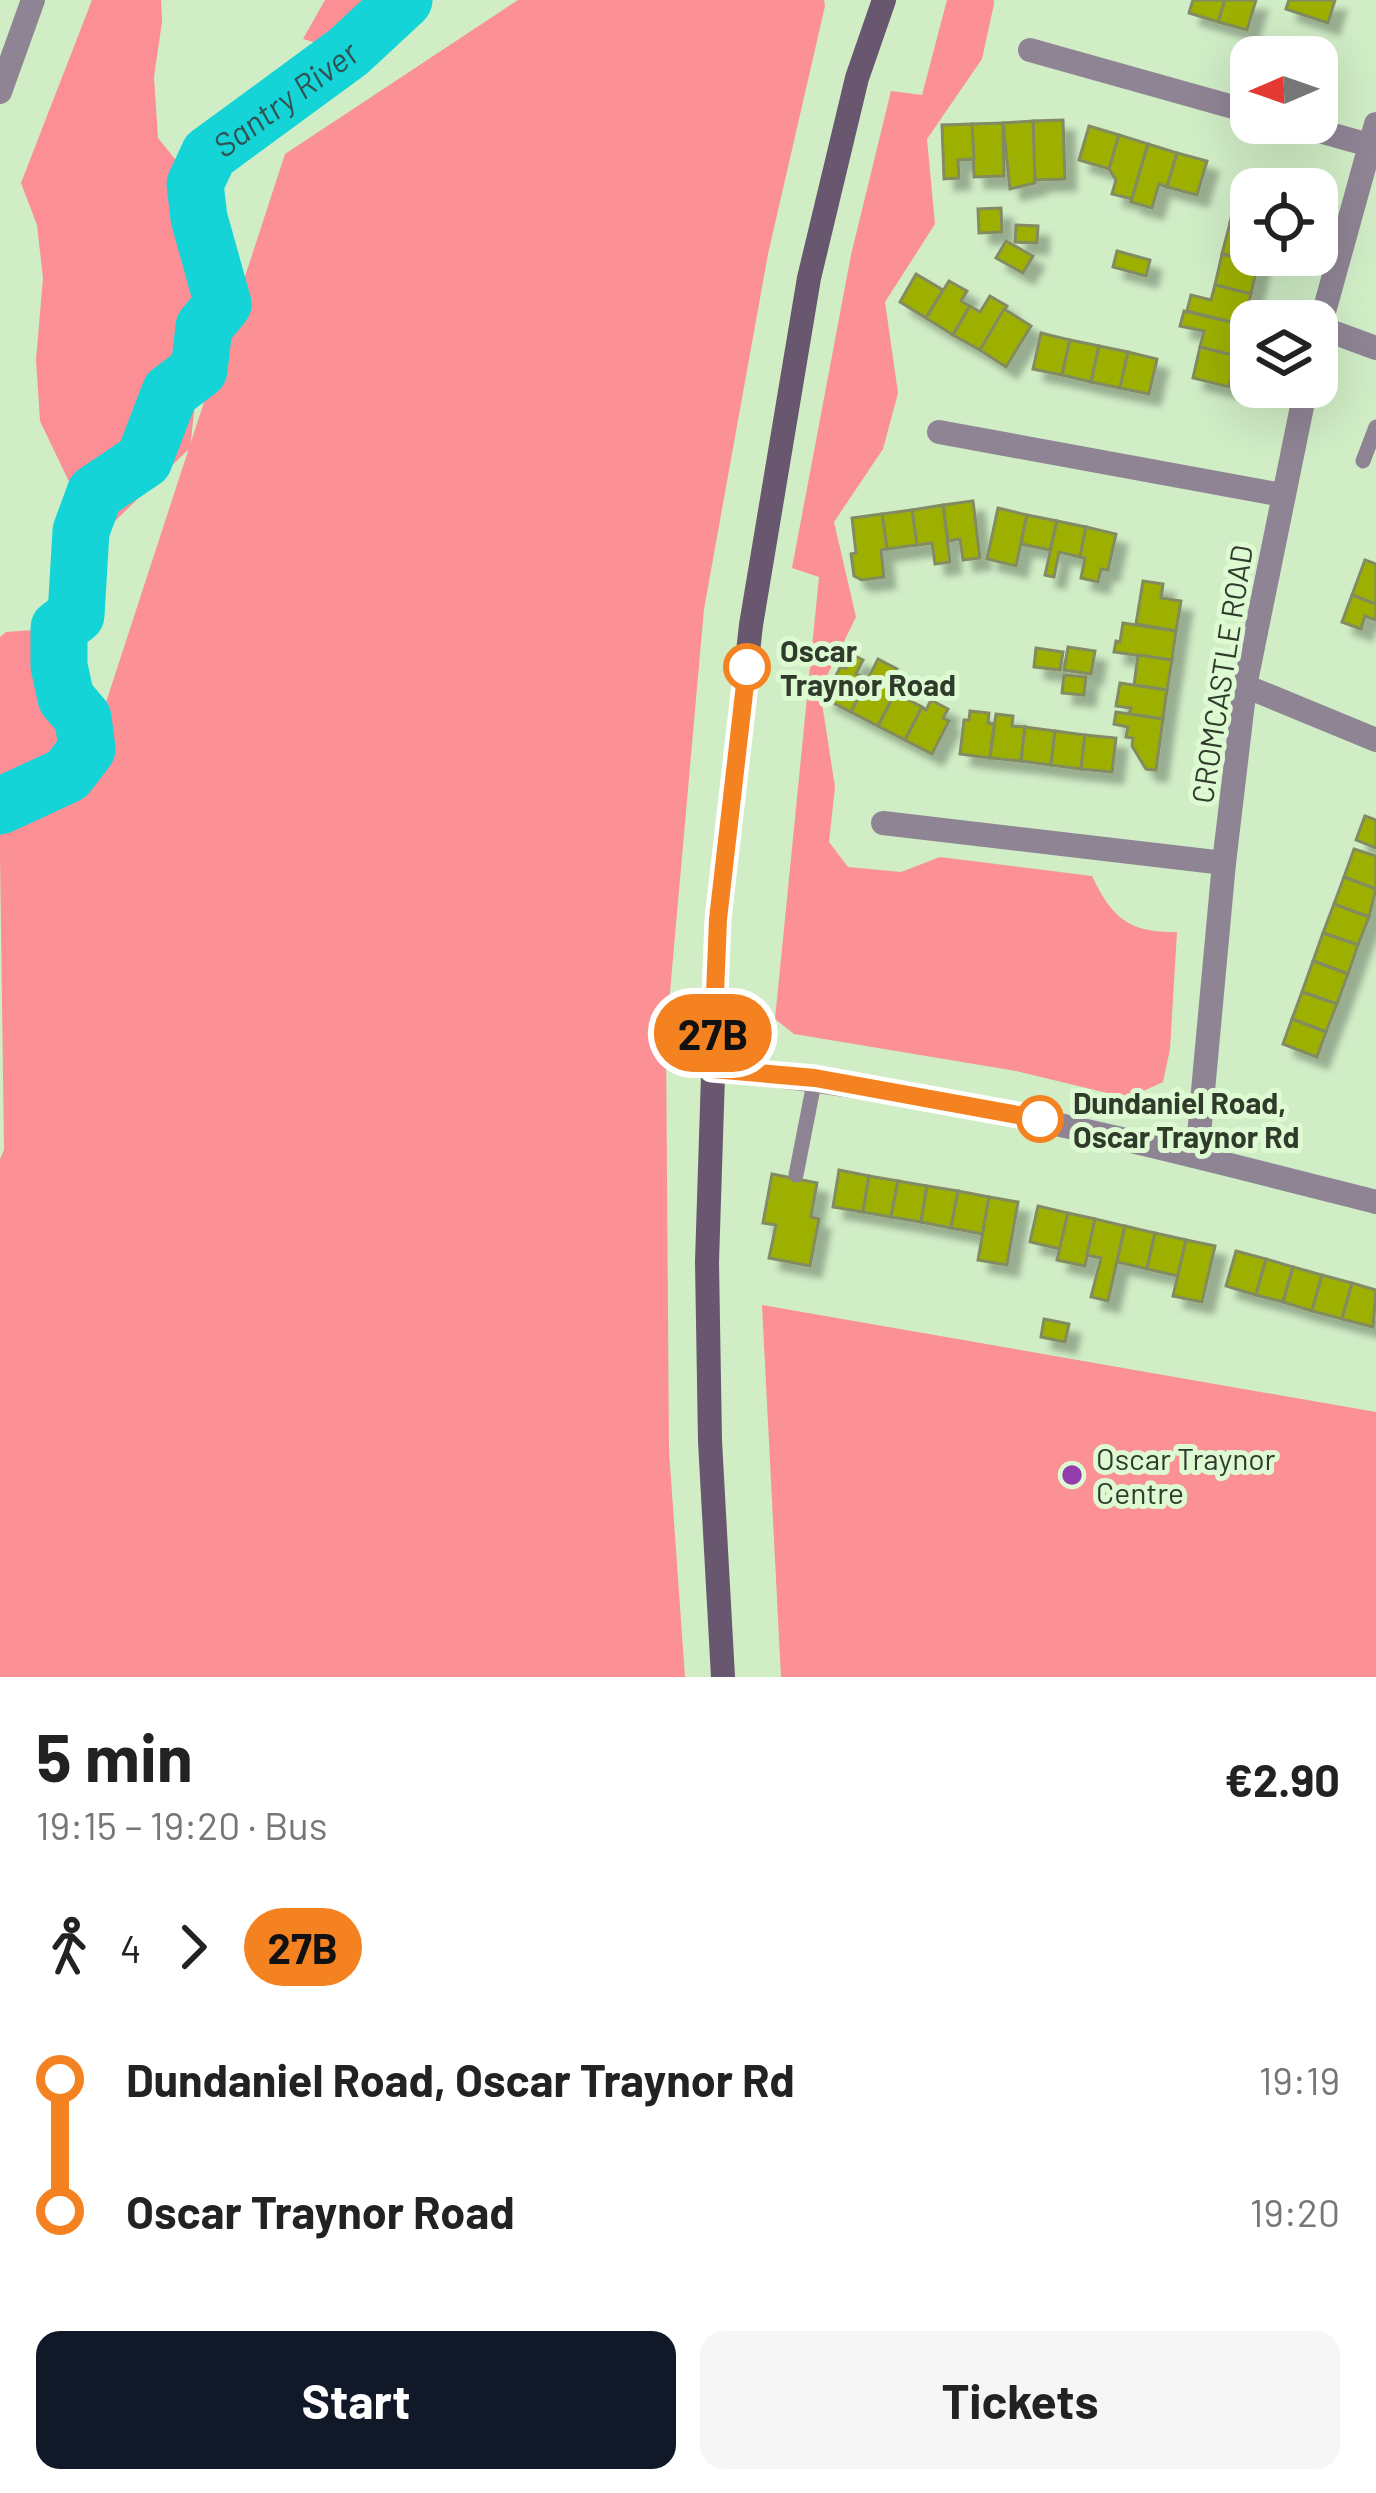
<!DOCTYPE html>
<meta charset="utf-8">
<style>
body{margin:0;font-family:Barlow,sans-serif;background:#f6f6f6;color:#222;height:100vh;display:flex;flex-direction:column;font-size:45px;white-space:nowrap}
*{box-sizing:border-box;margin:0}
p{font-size:39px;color:#767676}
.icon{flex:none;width:66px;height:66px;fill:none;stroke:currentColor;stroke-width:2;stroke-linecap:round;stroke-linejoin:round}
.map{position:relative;height:1677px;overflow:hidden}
.sheet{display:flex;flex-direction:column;background:#fff;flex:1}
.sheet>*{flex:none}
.badge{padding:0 24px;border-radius:39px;font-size:42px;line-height:78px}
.needle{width:78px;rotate:268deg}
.buttons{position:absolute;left:1230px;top:36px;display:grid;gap:24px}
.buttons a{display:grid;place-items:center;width:108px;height:108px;border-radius:24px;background:#fff;box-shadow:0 12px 48px #0002;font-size:60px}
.map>.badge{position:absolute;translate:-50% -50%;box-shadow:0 0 0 6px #fff}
.legs{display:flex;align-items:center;gap:18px;height:132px;padding:0 36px;font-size:39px}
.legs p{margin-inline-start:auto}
.summary{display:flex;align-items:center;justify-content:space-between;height:204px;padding:0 36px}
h1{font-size:66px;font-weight:700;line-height:90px}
.primary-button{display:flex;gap:24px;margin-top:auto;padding:24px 36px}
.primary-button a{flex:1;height:138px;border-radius:24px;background:#111827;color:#fff;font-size:48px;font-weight:700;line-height:138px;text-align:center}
.primary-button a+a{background:#f6f6f6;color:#222}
ul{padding:0 36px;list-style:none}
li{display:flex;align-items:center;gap:42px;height:132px;font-size:45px}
li i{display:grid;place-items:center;width:18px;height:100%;margin:0 15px;background:currentColor}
li i::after{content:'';width:30px;height:30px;margin:-15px;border:9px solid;border-radius:50%;background:#fff}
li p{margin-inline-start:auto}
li:first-child i{background:linear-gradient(#0000 50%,currentColor 0)}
li:last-child i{background:linear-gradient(currentColor 50%,#0000 0)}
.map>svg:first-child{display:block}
.green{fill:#fb9095}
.forest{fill:#fc8f95}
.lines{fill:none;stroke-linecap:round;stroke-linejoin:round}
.river{stroke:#14d4d8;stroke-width:57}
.building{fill:#9db004;stroke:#838b61;stroke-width:3;filter:url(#shadow)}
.service{stroke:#8f8494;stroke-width:15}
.minor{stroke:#8f8494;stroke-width:24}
.tertiary{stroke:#8f8494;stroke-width:24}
.secondary{stroke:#68576e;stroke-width:24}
.line-1-casing{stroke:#fff;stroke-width:27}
.line-1{stroke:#f58220;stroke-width:18}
.stop-1-dot{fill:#fff;stroke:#f58220;stroke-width:6}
.poi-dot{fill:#913dab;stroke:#defad3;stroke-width:4.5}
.labels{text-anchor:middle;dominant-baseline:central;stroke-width:10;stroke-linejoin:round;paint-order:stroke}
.stop-label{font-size:30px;font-weight:bold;fill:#303b2c;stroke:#defad3;text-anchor:start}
.street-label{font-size:30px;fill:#303b2c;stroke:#defad3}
.poi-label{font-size:30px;fill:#303b2c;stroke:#defad3;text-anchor:start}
.water-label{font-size:33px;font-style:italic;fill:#315353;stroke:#defad3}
</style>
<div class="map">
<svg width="1376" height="1677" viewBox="0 0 1376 1677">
<defs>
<filter id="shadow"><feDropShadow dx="11" dy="11" stdDeviation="3" flood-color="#0004"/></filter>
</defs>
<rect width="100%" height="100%" fill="#d0edc6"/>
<g class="green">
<path d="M518,0H824L825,6L768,254L704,609L666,1037L669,1451L685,1677H0V1159L4,1150L0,854L94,739L285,154Z"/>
<path d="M947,0H994V4L982,59L927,139L935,224L885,302L898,393L883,449L834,522L856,617L820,690L835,787L829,842L848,867L901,872L940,857L1092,876C1112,918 1129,933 1177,932L1170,1049L1163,1082L1128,1098L1016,1071L794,1034L775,1019L819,577L792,568L851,255L891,91L922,95Z"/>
<path d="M762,1305L1376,1412V1677H781Z"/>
</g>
<g class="forest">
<path d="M92,0H161L162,22L154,77L158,138L195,184L199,218L223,304L204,327L190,448L112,524L73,490L40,421L36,360L43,278L37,225L21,183Z"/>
<path d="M325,0H404L348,52L303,39Z"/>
<path d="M59,628L82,659L83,718L67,775L0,854V637L6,632Z"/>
</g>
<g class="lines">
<path class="river" id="s1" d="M0,806L67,775L87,749L83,718L66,698L59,666V628L76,615L81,531L95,493L144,460L170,392L199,370L204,327L223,304L199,218L195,184L209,154L348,52L404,0"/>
</g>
<g class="building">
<path d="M1193,0H1225L1218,22L1189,13Z"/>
<path d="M1225,0H1256L1247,30L1218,22Z"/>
<path d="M1289,0H1335L1328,23L1286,9Z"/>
<path d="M1063,120L1065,179L1035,180L1033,121Z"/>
<path d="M1033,121L1035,183L1010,189L1003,123Z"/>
<path d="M1003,123L1004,176L974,177L972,124Z"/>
<path d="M972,124L974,159L958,160L959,178L944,179L942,125Z"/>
<path d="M1089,126L1119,135L1109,169L1079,160Z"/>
<path d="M1119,135L1148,144L1132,199L1112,194L1116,180L1109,169Z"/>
<path d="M1148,144L1177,153L1167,187L1159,184L1152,208L1131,202Z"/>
<path d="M1177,153L1207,161L1197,195L1167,187Z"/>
<path d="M1237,192L1251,196V228L1230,223Z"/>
<path d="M1001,208L1002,232L979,233L978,209Z"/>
<path d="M1230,223L1251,228V255H1260L1258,263L1222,254Z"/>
<path d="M1016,225L1038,226L1037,243L1015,242Z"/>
<path d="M1006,241L1033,256L1023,273L996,258Z"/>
<path d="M1117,251L1150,260L1146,276L1113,267Z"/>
<path d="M1222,254L1258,263L1251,294L1215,285Z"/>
<path d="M916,274L943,290L926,318L900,302Z"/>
<path d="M949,281L967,291L961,301L970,306L953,335L926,318Z"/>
<path d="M1215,285L1251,294L1243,325L1187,311L1191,295L1211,300Z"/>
<path d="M990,296L1007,306L980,350L953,335L970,306L980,312Z"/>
<path d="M1004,309L1031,326L1006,367L980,350Z"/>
<path d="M1184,311L1243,325L1236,356L1200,347L1204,331L1180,326Z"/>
<path d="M1041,333L1070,340L1062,375L1033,369Z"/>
<path d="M1070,340L1099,346L1091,382L1062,375Z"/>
<path d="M1099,346L1128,352L1120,388L1091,382Z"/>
<path d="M1200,347L1236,356L1229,387L1193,378Z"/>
<path d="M1128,352L1157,359L1149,394L1120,388Z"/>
<path d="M973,501L980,558L963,560L960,539L948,541L943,505Z"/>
<path d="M943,505L950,562L935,564L932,543L917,545L912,510Z"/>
<path d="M998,508L1027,515L1016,566L987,559Z"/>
<path d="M912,510L917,545L887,549L882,514Z"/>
<path d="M882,514L887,549L881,550L884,577L862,580L854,576L851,554L856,553L852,518Z"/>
<path d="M1027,515L1057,521L1050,550L1021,544Z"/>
<path d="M1057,521L1086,527L1080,557L1059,552L1054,577L1045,575Z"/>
<path d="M1086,527L1116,534L1108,570L1101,569L1098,582L1081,578L1085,558L1080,557Z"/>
<path d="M1365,560L1376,564V604L1352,595Z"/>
<path d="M1143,581L1163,584L1161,598L1181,601L1176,631L1136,624Z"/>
<path d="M1352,595L1376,604V620L1365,616L1361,629L1342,622Z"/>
<path d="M1123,623L1176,631L1172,660L1114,652L1116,641L1120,642Z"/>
<path d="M1068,647L1095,651L1091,674L1064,670Z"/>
<path d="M1036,648L1063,652L1060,670L1034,667Z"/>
<path d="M853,655L863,660L856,674L868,679L851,712L824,698L841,666L846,668Z"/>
<path d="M1138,655L1172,660L1167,690L1134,685Z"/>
<path d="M878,659L897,669L887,689L895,693L878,726L851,712Z"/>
<path d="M1064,675L1086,677L1084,695L1062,693Z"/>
<path d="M1120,683L1167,690L1163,719L1129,714L1131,708L1116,706Z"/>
<path d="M895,693L922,707L905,740L878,726Z"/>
<path d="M931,700L948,709L943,718L949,721L932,754L905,740L922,707L926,710Z"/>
<path d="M970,711L989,713L988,723L994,724L990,758L960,754L964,720H969Z"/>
<path d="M1116,712L1163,719L1156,770L1146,769L1132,746L1133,738L1126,737L1128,727L1114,724Z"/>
<path d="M996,714L1013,716L1012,726L1025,727L1021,761L990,758Z"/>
<path d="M1025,727L1055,731L1051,765L1021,761Z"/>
<path d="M1055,731L1085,735L1081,769L1051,765Z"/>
<path d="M1085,735L1116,738L1112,772L1081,769Z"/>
<path d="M1365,816L1376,820V848L1356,840Z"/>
<path d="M1354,849L1376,856V889L1344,877Z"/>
<path d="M1344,877L1376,889L1369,917L1334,904Z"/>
<path d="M1334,904L1369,917L1358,945L1323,933Z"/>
<path d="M1323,933L1358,945L1348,974L1313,961Z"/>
<path d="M1313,961L1348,974L1337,1004L1302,992Z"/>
<path d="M1302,992L1337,1004L1326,1032L1292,1019Z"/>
<path d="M1292,1019L1326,1032L1317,1057L1283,1044Z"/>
<path d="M839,1170L869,1176L863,1212L833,1207Z"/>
<path d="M772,1174L817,1183L811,1217L819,1219L810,1266L769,1258L776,1225L763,1223Z"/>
<path d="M869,1176L898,1181L891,1217L863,1212Z"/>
<path d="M898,1181L927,1186L921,1222L891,1217Z"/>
<path d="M927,1186L958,1191L951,1228L921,1222Z"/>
<path d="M958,1191L989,1197L983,1234L951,1228Z"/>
<path d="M989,1197L1018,1202L1007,1265L978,1260Z"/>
<path d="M1038,1206L1068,1213L1060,1249L1030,1242Z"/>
<path d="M1068,1213L1095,1219L1085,1266L1057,1260Z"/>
<path d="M1095,1219L1125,1226L1108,1301L1091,1297L1101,1258L1087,1255Z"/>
<path d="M1125,1226L1155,1233L1147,1269L1117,1262Z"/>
<path d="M1155,1233L1186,1240L1178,1276L1147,1269Z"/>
<path d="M1186,1240L1215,1246L1202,1302L1173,1296Z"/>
<path d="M1236,1251L1266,1259L1256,1295L1226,1286Z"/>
<path d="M1266,1259L1293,1267L1283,1302L1256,1295Z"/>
<path d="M1293,1267L1322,1275L1312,1311L1283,1302Z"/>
<path d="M1322,1275L1352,1283L1342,1319L1312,1311Z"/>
<path d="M1352,1283L1376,1290L1373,1327L1342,1319Z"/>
<path d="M1044,1319L1069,1324L1065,1342L1041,1337Z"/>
</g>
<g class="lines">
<g class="service">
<path d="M1363,461L1376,427"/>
<path d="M796,1175L815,1078"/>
</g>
<g class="minor">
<path d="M1030,50L1251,112"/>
<path d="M0,92L33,0"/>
<path d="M1291,123L1369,145"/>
<path d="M1319,327L1376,348"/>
<path d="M1317,337L1376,124"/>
<path d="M939,432L1282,495"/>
<path d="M1245,686L1376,740"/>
<path d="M883,823L1224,863"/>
<path d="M1197,1156L1224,863L1245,686L1306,387"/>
</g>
<path class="tertiary" d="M712,1069C938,1089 1156,1146 1376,1202"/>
<path class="secondary" d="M723,1677L710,1441L707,1262L718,919L751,625L809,278L857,78L884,0"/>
</g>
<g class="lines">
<g class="line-1-casing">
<path id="line-1" d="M747,667L718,919L712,1069L815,1078L1040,1119"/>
</g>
<use href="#line-1" class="line-1"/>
</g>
<g class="stop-1-dot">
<circle cx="747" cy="667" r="21"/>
<circle cx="1040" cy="1119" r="21"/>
</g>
<circle class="poi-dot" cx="1072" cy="1475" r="12"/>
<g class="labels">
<g class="stop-label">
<text x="780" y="650">Oscar<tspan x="780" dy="34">Traynor Road</tspan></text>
<text x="1073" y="1102">Dundaniel Road,<tspan x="1073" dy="34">Oscar Traynor Rd</tspan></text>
</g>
<g class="street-label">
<text transform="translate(1221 674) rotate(-81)">CROMCASTLE ROAD</text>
</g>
<g class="poi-label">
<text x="1096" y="1458">Oscar Traynor<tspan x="1096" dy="34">Centre</tspan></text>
</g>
<g class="water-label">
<text stroke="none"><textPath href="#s1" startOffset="873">Santry River</textPath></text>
</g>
</g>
</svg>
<div class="buttons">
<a><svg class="needle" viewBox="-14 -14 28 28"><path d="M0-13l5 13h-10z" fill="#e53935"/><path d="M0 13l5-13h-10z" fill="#767676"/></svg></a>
<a><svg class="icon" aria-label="locate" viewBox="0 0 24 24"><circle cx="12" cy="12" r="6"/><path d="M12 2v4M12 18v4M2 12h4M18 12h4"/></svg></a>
<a><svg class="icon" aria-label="layers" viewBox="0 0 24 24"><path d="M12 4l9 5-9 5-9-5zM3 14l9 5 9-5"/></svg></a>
</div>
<b class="badge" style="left:713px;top:1033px;background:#f58220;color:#111">27B</b>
</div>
<section class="sheet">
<div class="summary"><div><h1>5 min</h1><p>19:15 – 19:20 · Bus</p></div><b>€2.90</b></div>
<div class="legs"><svg class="icon" aria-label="walk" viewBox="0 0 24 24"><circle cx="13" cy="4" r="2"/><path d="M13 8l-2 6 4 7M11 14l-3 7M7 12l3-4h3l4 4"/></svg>4<svg class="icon" aria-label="forward" viewBox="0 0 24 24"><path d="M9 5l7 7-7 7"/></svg><b class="badge" style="background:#f58220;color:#111">27B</b></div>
<ul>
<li><i style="color:#f58220"></i><b>Dundaniel Road, Oscar Traynor Rd</b><p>19:19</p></li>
<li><i style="color:#f58220"></i><b>Oscar Traynor Road</b><p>19:20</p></li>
</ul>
<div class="primary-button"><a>Start</a><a>Tickets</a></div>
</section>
